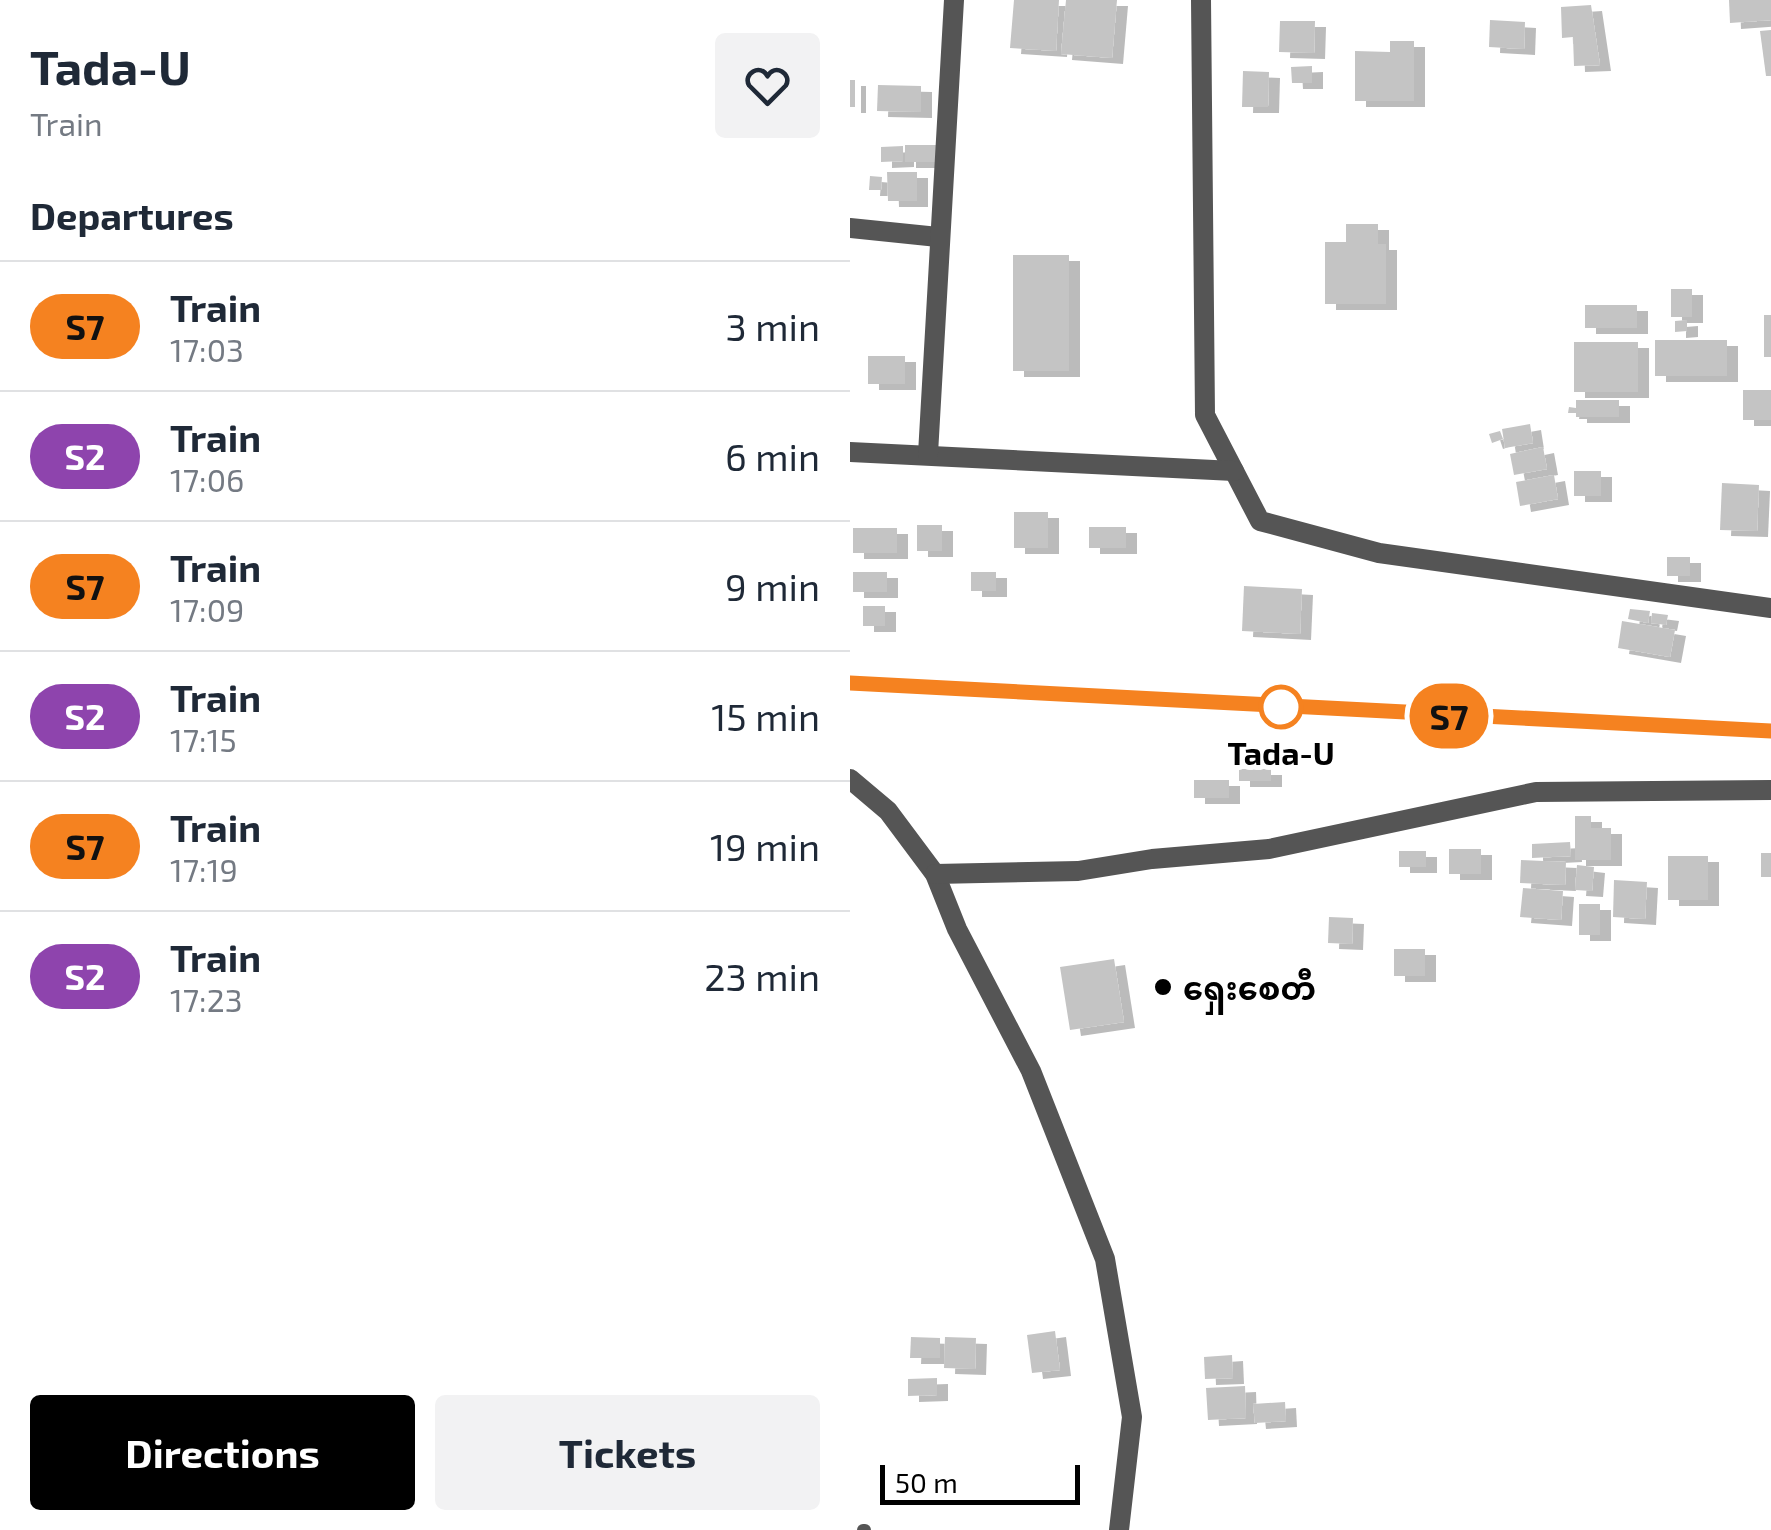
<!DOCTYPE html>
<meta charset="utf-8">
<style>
body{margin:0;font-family:"Exo 2","Noto Sans Myanmar",sans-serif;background:#f2f2f3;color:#1f2937;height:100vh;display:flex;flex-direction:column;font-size:38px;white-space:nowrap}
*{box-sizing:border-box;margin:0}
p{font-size:32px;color:#747a83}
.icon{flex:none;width:55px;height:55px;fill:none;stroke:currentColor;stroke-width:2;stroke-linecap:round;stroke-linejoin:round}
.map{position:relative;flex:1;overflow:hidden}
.side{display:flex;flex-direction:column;background:#fff;width:850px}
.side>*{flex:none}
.badge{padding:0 20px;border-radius:32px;font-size:35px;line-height:65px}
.scale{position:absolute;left:30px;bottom:25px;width:200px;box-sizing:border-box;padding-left:10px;border:5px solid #000;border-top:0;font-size:28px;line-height:35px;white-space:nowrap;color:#000;-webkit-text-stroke:8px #fff;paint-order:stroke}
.map>.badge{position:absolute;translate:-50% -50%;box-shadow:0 0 0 5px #fff}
h2{padding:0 30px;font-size:38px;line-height:90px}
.round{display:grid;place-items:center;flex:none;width:105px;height:105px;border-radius:10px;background:#f2f2f3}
.head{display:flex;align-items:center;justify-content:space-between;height:170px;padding:0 30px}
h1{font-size:48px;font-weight:700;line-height:75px}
.action{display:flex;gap:20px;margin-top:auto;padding:20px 30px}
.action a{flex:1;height:115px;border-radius:10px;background:#000;color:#fff;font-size:40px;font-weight:700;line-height:115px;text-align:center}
.action a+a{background:#f2f2f3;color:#1f2937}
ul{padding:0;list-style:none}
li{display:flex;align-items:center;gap:30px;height:130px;padding:0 30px;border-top:2px solid #e0e1e3}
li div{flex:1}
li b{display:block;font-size:38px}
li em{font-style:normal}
li .badge{min-width:110px;font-weight:700;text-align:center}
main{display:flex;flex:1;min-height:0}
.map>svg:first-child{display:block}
.building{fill:#c4c4c4;filter:url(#shadow)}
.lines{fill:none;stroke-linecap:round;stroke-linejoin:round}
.lane{stroke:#555;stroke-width:12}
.street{stroke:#555;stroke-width:20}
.rail-casing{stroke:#000;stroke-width:11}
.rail{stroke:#fff;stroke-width:8;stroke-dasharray:22;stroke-linecap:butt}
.line-casing{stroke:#fff;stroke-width:22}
.line{stroke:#f58220;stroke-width:15}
.stop-dot{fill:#fff;stroke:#f58220;stroke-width:5}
.poi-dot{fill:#000;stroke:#fff;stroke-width:4}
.labels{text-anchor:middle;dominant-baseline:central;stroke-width:10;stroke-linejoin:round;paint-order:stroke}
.stop-label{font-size:32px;font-weight:bold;fill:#000;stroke:#fff}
.poi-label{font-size:32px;font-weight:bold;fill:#000;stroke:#fff;text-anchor:start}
</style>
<main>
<section class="side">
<div class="head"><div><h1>Tada-U</h1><p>Train</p></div><a class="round"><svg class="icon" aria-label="heart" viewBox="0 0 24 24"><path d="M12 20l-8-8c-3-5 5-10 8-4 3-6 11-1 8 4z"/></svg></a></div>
<h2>Departures</h2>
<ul>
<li><span class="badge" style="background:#f58220;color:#111">S7</span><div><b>Train</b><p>17:03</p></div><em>3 min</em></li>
<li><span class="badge" style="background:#8e44ad;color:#fff">S2</span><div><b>Train</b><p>17:06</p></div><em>6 min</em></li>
<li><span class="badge" style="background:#f58220;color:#111">S7</span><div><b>Train</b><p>17:09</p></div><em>9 min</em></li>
<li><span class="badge" style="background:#8e44ad;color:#fff">S2</span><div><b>Train</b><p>17:15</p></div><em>15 min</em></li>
<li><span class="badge" style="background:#f58220;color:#111">S7</span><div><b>Train</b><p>17:19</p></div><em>19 min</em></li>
<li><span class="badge" style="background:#8e44ad;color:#fff">S2</span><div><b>Train</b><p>17:23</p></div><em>23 min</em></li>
</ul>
<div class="action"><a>Directions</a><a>Tickets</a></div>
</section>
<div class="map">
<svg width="921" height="1530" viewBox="0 0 921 1530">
<defs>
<filter id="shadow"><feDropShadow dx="11" dy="6" stdDeviation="0" flood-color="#0004"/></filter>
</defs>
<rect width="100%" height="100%" fill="#fff"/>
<g class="building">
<path d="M164,0H209L206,51L160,48Z"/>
<path d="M216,0H267L262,58L211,54Z"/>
<path d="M879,0H921V20L880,23Z"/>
<path d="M741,5L750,65L724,66L723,37L712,38L711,7Z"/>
<path d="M640,20L675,22L674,49L639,47Z"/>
<path d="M430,21H465L464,53L429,52Z"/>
<path d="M921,30V76H916L910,31Z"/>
<path d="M540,41H564V101H505V51L540,52Z"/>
<path d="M462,66V83H442L441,67Z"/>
<path d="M393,71L419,72L418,107H392Z"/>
<rect x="0" y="80" width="5" height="27"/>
<path d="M28,85L71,86V112L27,111Z"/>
<rect x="55" y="145" width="31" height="17"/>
<path d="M53,146V161L31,162V147Z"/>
<path d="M37,172H67V201H38Z"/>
<path d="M20,176L32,177L31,190H19Z"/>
<path d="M496,224H528V244H536V304H475V242H496Z"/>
<rect x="163" y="255" width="56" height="116"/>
<rect x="821" y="289" width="21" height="28"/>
<rect x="735" y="305" width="52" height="23"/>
<rect x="914" y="315" width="7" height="42"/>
<path d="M837,320V331L825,332V321Z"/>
<rect x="805" y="340" width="72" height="36"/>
<rect x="724" y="342" width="64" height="50"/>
<rect x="18" y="356" width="37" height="28"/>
<rect x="893" y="390" width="28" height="30"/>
<path d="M726,400H769V417H726V413H718L719,407L726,408Z"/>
<path d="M680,424L683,443L655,448L652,429Z"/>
<path d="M650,431L653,439L642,443L639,434Z"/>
<path d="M693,447L697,469L664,475L660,454Z"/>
<rect x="724" y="471" width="27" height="25"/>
<path d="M704,475L708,499L670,506L666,482Z"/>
<path d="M872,483L909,485L907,531L870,530Z"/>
<rect x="164" y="512" width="34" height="36"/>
<rect x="67" y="525" width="25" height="26"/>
<rect x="239" y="527" width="37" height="21"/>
<rect x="3" y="528" width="44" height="25"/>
<rect x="817" y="557" width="23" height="19"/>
<rect x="3" y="572" width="34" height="20"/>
<rect x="121" y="572" width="25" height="19"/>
<path d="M394,586L452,589L450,634L392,631Z"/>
<rect x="13" y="606" width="22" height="20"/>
<path d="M780,609L800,611L798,623L778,619Z"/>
<path d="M802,613L818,615L816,625L801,623Z"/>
<path d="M772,621L825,630L820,657L768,648Z"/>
<rect x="389" y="769" width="32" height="12"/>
<rect x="344" y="780" width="35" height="18"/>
<path d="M725,816H741V828H761V860H725Z"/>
<path d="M720,842L721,856L682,858V844Z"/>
<rect x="599" y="849" width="32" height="25"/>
<rect x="549" y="851" width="27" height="16"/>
<rect x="911" y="853" width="10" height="24"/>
<rect x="818" y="856" width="40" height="44"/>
<path d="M671,860L716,862L715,885L670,883Z"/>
<path d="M727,865L744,867L742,891L725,890Z"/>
<path d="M764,880L797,882L795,919L763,917Z"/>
<path d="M673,888L713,891L711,920L670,917Z"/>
<rect x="729" y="904" width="21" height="31"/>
<path d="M479,917L503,918L502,944L478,943Z"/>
<rect x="544" y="949" width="31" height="27"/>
<path d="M264,959L274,1022L220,1030L210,967Z"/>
<path d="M205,1331L210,1370L182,1373L177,1335Z"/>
<path d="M61,1337L90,1338V1358H60Z"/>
<path d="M95,1337L126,1338L125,1369L94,1368Z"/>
<path d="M382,1355L383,1378L355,1379L354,1357Z"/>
<path d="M87,1378V1395L58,1396V1379Z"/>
<path d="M395,1386L396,1418L358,1420L356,1388Z"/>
<path d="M435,1402L436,1421L405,1423L403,1404Z"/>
</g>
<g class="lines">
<path class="lane" d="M13,1530H15"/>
<g class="street">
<path d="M351,0L355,415L410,521L529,553L921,608"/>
<path d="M0,228L88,237"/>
<path d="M0,452L384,471"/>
<path d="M78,454L104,0"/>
<path d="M0,779L38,811L85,874L107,929L181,1071L255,1259L282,1417L269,1530"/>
<path d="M85,874L228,871L302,859L419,849L686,792L921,790"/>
</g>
<g class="rail-casing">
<path id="rail" d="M0,683L921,731"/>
</g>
<use href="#rail" class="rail"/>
</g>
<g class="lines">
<g class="line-casing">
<path id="line" d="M0,683L921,731"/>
</g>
<use href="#line" class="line"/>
</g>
<circle class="stop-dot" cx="431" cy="707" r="20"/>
<circle class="poi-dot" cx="313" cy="987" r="10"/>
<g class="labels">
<g class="stop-label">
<text x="431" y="752">Tada-U</text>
</g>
<g class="poi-label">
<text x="333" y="987">ရှေးစေတီ</text>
</g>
</g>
</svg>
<div class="scale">50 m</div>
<b class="badge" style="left:599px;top:716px;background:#f58220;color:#111">S7</b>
</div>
</main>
